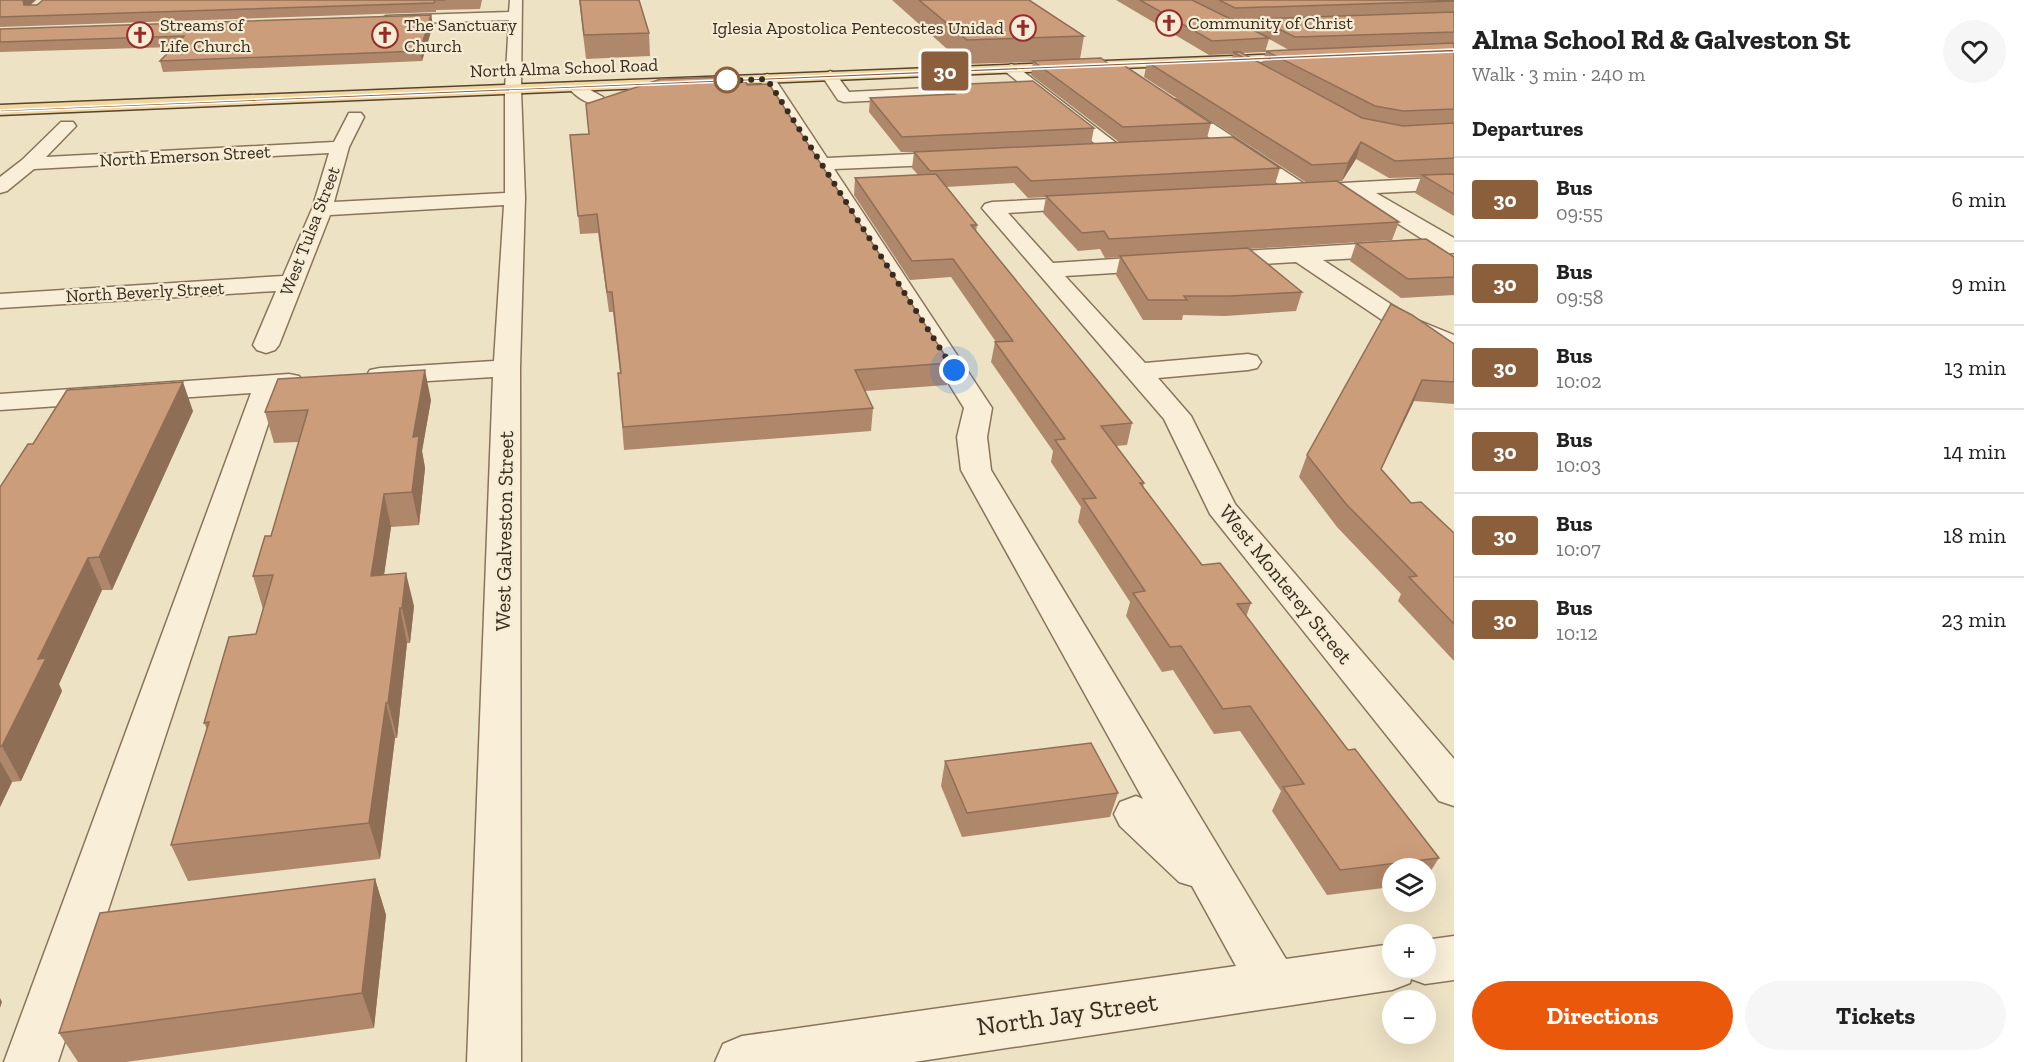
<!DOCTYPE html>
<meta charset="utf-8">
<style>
body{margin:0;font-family:"Zilla Slab",serif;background:#f6f6f6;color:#222;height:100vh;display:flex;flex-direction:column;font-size:22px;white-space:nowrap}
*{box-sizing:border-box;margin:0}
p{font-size:20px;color:#767676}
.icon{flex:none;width:33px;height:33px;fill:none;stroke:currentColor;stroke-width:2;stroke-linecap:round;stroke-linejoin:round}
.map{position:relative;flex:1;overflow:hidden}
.sheet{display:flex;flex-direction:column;background:#fff;width:570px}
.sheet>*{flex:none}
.badge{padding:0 12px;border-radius:4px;font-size:21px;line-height:39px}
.fabs{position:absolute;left:1382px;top:858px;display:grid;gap:12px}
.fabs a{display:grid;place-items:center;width:54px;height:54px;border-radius:50%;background:#fff;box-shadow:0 6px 24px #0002;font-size:30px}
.you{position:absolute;width:30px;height:30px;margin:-15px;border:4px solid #fff;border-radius:50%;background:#1a73e8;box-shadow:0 0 0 9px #1a73e833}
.map>.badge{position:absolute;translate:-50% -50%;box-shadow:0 0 0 3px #fff}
h2{padding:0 18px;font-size:22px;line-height:54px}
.round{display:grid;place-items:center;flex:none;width:63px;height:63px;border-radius:32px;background:#f6f6f6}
.summary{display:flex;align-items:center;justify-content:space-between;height:102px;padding:0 18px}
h1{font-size:28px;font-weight:700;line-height:45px}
.primary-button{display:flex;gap:12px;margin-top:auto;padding:12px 18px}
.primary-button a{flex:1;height:69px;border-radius:36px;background:#ea580c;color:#fff;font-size:24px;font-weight:700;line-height:69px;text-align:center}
.primary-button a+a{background:#f6f6f6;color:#222}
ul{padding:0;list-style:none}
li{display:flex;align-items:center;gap:18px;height:84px;padding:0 18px;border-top:2px solid #e0e0e0}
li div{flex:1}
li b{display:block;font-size:22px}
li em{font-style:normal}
li .badge{min-width:66px;font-weight:700;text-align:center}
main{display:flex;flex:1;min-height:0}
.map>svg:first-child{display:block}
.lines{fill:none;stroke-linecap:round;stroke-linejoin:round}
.minor-casing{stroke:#89745b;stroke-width:3}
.major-casing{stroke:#57422f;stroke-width:3}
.minor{fill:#f9efd8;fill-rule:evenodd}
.major{fill:#f0d79d;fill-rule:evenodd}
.wall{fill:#af876a;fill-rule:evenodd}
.shaded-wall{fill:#8f6e56}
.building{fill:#cc9d7b;stroke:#8f6e56;stroke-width:1.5}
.line{fill:#8b5e3c;stroke:#fff;stroke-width:1.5}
.walk{stroke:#392c1f;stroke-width:6;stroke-dasharray:0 10.8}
.stop-dot{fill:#fff;stroke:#8b5e3c;stroke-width:3}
.labels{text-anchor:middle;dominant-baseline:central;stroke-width:4.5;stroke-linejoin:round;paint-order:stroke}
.far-poi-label{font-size:18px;fill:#392c1f;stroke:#f5ecd4;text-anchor:start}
.far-street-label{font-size:18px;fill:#392c1f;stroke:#f5ecd4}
.street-label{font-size:21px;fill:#392c1f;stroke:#f5ecd4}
.near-street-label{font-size:26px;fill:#392c1f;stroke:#f5ecd4}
</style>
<main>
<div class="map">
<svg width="1454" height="1062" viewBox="0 0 1454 1062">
<rect width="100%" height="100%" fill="#eee2c5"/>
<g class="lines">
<g class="minor-casing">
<g id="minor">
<path d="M510,0H522L521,89L525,198L520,368L521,1062H467L493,377L380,384L370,382L366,376L370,370L380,368L494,361L504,205L330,215L279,345L275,350L266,353L257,350L253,345L276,291L0,308V294L283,276L312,209L329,153L34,169L7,191L0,193V177L22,160L61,122H73L76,126L46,157L334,142L349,113H361L364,117L349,147L334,202L505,193V89L509,20L386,24L379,20L386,16L509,12Z"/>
<path d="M1301,20L1308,24L1306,27L1228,31L1221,27L1228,23Z"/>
<path d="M1011,64L1016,66L1120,146L1123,150L1120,154H1108L1006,72L1003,69Z"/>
<path d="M830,71L835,73L849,92L988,85L996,90L988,95L844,102L838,100L822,76Z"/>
<path d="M767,74L773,76L827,158L958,152L965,154L967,158L965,162L958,164L834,169L992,408L987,437L991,470L1286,959L1392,944V968H1425V940L1454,936V980L1425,984L1411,979L1410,983L1392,990L914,1062H715L723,1044L742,1036L1236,966L1192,886L1179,882L1120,826L1114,814L1120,802L1136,796L1143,799L961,470L957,437L964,408L759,79Z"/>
<path d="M576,82L603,97L605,100L603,103C589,107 576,97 568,87Z"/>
<path d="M1171,99L1177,100L1306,185L1454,177V189L1376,193L1454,238V253L1323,260L1412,318L1454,335V352L1394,328L1296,262L1213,267L1205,265L1202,260L1205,255L1213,253L1424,240L1351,194L1303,197L1295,195L1165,108L1163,104L1165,100Z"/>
<path d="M1089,197L1096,199L1099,203L1096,207L1008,213L1053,263L1162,256L1170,258L1173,263L1170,268L1162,270L1065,276L1145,363L1248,354L1257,356L1261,362L1257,368L1248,370L1158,378L1191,416L1235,504L1454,759V806L1439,801L1210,514L1164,419L982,208L985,204L992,202Z"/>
<path d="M289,374L299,376L303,382L299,388L279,391L58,1062H4L251,393L0,410V394Z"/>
</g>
</g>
<g class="major-casing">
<path id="major" d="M1308,53L1315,57L1313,60L0,115V105Z"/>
</g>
<use href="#minor" class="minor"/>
<use href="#major" class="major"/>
</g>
<g class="wall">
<path d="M0,0H36L30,5H37L43,0H482L480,9L436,10V12L0,27Z"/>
<path d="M579,0H639L649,33L650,56L586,59Z"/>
<path d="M892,0H1029L1084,36L1080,59L1110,65L1211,123L1207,138L1149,141L1280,168L1275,184L1399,222L1392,240L1248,249L1302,292L1296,311L1225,316L1183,315L1182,320H1143L1116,275L1120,257L1105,258L1100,249L1078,251L1043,213L1046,197L1028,198L1014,183L946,187L977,225L976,232L1132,423L1127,445L1116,446L1144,483L1143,487L1202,565L1251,603L1246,617L1348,750L1439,858L1425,880V868H1392V887L1327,895L1272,811L1281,791L1240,731L1214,734L1173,670L1162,672L1126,616L1130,602L1078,522L1081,507L1051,462L1053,451L991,362L995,342H996L951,277L910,280L854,195L855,178L918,175L912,168L914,152H901L869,112L870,98L945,95L946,85L1094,128L1091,144L1119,142L1031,75L1033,62L964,64Z"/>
<path d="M1116,0H1454V216L1415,193L1421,177L1389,178L1356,159L1342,181L1307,183L1144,77L1147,62L1232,59L1233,54L1209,55ZM1258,20L1255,31L1234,21ZM1269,39L1289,50L1266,51L1262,64L1242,53L1265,52Z"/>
<path d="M431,15L433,25L422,61L163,72L160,61L174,47L0,52V29Z"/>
<path d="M735,82L950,363L947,385L865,391L873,408L871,431L624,450L618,373H620L613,312H609L598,233L580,234L570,135L589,134L586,104Z"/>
<path d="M1356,243L1454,257V295L1401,298L1350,261Z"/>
<path d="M1454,344V404L1414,401L1381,469L1411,503L1454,533V661L1398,601L1401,594L1337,527L1299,477L1307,455Z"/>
<path d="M431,400L422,451L425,468L419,525L391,527L384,574L414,606L410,643H407L397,738H395L380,859L188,881L171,845L207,729L204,723L256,634L263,609L253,576L271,536L299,442L274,443L265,412Z"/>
<path d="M193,411L112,590H102L59,684L62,691L21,781L12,782L0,807V487L33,444Z"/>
<path d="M945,761L1118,793L1110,817L962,837L941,786Z"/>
<path d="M375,879L386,915L374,1028L126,1062H78L59,1033Z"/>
</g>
<g class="shaded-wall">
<path d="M23,0H36L27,8L24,5Z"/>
<path d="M431,15L433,25L422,61L420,51Z"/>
<path d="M1361,142L1356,159L1342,181L1348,163Z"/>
<path d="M425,370L431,400L422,451L425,468L419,525L412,492L413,437Z"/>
<path d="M1422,380L1414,401L1371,491L1381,469Z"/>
<path d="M183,382L193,411L112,590L99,557Z"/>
<path d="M384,494L391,527L379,610L371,576Z"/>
<path d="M88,558L102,590L59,684L62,691L21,781L2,746L38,659Z"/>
<path d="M406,573L414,606L410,643L402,608Z"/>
<path d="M400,608L407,643L397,738L388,703Z"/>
<path d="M386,703L395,738L380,859L369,823Z"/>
<path d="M0,761L12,782L0,807Z"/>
<path d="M375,879L386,915L374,1028L362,993Z"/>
<path d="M0,998L2,1002L0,1008Z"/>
</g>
<g class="building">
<path d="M0,0H23L24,5H37L43,0H445H435L434,3L0,17Z"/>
<path d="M580,0H639L649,33L584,35Z"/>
<path d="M919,0H1029L1084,36L967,40Z"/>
<path d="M1140,0H1192L1269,38L1212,41Z"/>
<path d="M1219,0H1454V1L1235,8Z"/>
<path d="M1454,12V32L1295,37L1258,19Z"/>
<path d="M431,15L420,51L160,61L184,36L0,42V29Z"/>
<path d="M1454,43V109L1403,111L1375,106L1266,51Z"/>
<path d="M1233,52H1240L1362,118L1403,126L1454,123V158L1395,161L1361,142L1348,163L1312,165L1147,62L1244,58Z"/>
<path d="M1101,58L1110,65L1122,64L1211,123L1123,127L1033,61Z"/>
<path d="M732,77L735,82H746L747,85L769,84L950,363L855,370L873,408L623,427L618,373H621L612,292H607L597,214L578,216L570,135L589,134L586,104L661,79Z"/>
<path d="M1033,81L1094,128L902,137L870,98L955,94L946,85Z"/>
<path d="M1233,137L1280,168L1031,181L1017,167L930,171L914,152Z"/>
<path d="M936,174L977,225H971L1132,423L1101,426L1144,483H1140L1202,565L1220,563L1251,603L1237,604L1348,750L1355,749L1439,858L1340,870L1283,787L1304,784L1250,706L1223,709L1181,646L1170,647L1133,593L1145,591L1083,499L1096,498L1055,440L1065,439L995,342L1013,341L953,259L912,261L855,178Z"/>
<path d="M1454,174V194L1422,175Z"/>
<path d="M1337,181L1399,222L1109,239L1104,231L1082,233L1046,196Z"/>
<path d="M1426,239L1454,257V277L1408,279L1356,243Z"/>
<path d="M1248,248L1302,292L1230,296H1184L1187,300H1148L1120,256Z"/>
<path d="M1391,304L1412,315L1454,344V382L1422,380L1381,469L1411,503L1421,502L1454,533V624L1409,577L1417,576L1346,504L1307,455Z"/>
<path d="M425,370L413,437L419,436L412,492L384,494L371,576L406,573L402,608H400L388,703H386L369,823L171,845L209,722L204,723L229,637L256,634L273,575L253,576L265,536H271L308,410L265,412L278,379Z"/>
<path d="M183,382L99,557L88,558L38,659L46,658L2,746L0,747V487L28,444H33L67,390Z"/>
<path d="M1091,743L1118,793L967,813L945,761Z"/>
<path d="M375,879L362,993L59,1033L100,913Z"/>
</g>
<path class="line" d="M1454,49V52L0,112V110Z"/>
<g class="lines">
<path class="walk" d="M727,80L723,81L767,79L954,370"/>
</g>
<defs>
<g id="church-ring" transform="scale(1.35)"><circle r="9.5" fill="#f5ecd4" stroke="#972b2b" stroke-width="1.5"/><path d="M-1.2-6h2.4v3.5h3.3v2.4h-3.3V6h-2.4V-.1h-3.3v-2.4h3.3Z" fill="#972b2b"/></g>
</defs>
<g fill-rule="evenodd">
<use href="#church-ring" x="1169" y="23"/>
<use href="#church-ring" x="1023" y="28"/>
<use href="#church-ring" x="140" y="35"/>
<use href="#church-ring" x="385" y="35"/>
</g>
<circle class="stop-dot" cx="727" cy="80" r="12"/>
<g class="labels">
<g class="far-poi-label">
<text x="1188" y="23">Community of Christ</text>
<text x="160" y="25">Streams of<tspan x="160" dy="21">Life Church</tspan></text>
<text x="404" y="25">The Sanctuary<tspan x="404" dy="21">Church</tspan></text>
<text x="1004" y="28" text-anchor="end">Iglesia Apostolica Pentecostes Unidad</text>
</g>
<g class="far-street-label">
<text transform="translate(564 68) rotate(-2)">North Alma School Road</text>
<text transform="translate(185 156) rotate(-3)">North Emerson Street</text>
<text transform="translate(310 231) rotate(-69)">West Tulsa Street</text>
<text transform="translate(145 292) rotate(-3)">North Beverly Street</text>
</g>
<g class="street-label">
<text transform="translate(504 531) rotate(-89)">West Galveston Street</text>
<text transform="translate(1286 584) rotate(51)">West Monterey Street</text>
</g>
<g class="near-street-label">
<text transform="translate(1067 1014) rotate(-8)">North Jay Street</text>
</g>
</g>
</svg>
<div class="fabs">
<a><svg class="icon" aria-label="layers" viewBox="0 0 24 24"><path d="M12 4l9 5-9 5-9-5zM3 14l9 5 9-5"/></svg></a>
<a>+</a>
<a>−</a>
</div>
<div class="you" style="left:954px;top:370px"></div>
<b class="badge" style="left:945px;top:71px;background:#8b5e3c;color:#fff">30</b>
</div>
<section class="sheet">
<div class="summary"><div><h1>Alma School Rd &amp; Galveston St</h1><p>Walk · 3 min · 240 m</p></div><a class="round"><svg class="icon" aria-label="heart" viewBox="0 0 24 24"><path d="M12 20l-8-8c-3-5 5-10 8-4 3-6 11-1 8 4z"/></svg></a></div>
<h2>Departures</h2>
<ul>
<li><span class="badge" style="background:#8b5e3c;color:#fff">30</span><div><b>Bus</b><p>09:55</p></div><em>6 min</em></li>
<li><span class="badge" style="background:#8b5e3c;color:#fff">30</span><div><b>Bus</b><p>09:58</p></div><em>9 min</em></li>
<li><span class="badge" style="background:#8b5e3c;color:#fff">30</span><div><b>Bus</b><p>10:02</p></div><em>13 min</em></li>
<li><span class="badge" style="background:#8b5e3c;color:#fff">30</span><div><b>Bus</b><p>10:03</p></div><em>14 min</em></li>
<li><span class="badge" style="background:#8b5e3c;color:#fff">30</span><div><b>Bus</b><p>10:07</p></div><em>18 min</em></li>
<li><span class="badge" style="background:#8b5e3c;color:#fff">30</span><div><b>Bus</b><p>10:12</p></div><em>23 min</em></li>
</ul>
<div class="primary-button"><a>Directions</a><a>Tickets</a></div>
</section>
</main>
